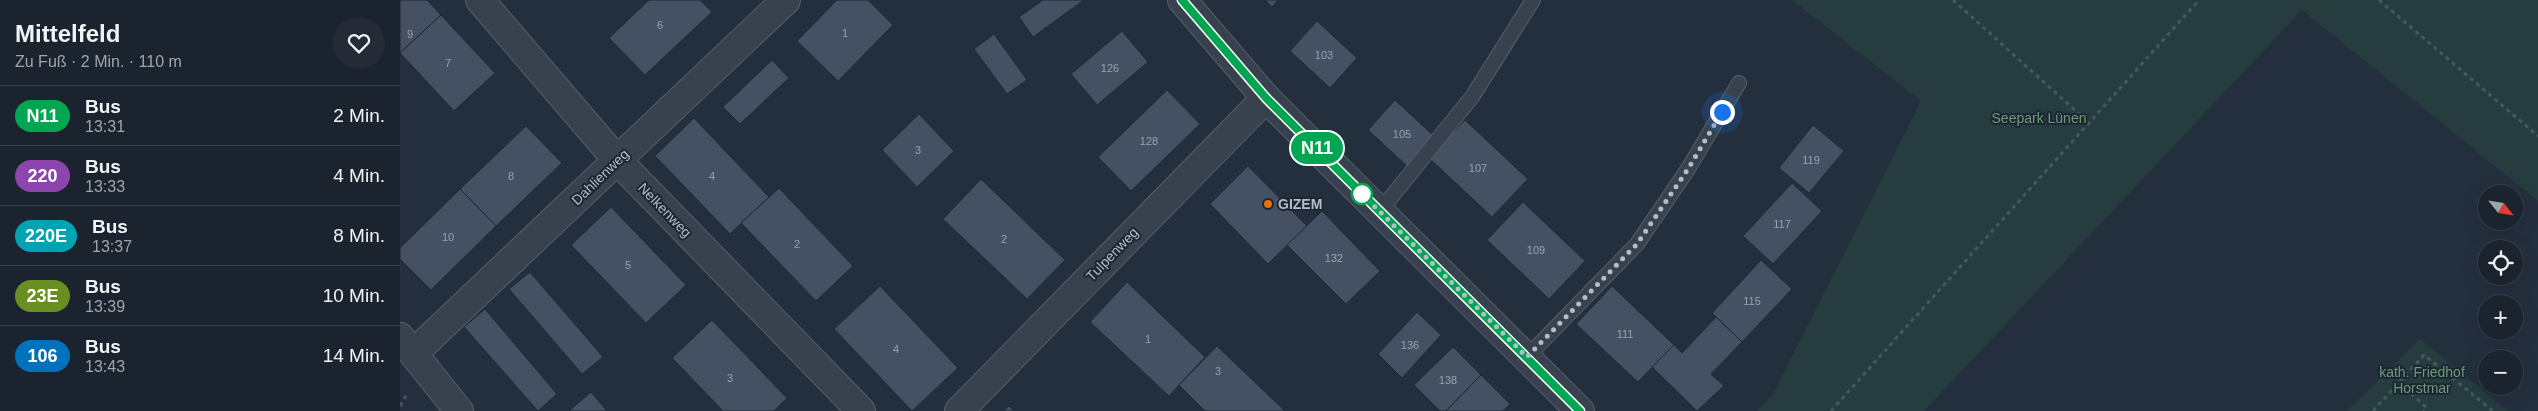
<!DOCTYPE html>
<html lang="de">
<meta charset="utf-8">
<style>
body{margin:0;font-family:Helvetica,sans-serif;background:#242b36;color:#f1f3f6;height:100vh;display:flex;flex-direction:column;font-size:19px;white-space:nowrap}
*{box-sizing:border-box;margin:0}
p{font-size:16px;color:#a0a4aa}
.icon{flex:none;width:28px;height:28px;fill:none;stroke:currentColor;stroke-width:2;stroke-linecap:round;stroke-linejoin:round}
.map{position:relative;flex:1;overflow:hidden}
.panel{display:flex;flex-direction:column;background:#1b232e;width:400px}
.panel>*{flex:none}
.badge{padding:0 10px;border-radius:16px;font-size:18px;line-height:32px}
.needle{width:32px;rotate:120deg}
.buttons{position:absolute;left:2078px;top:185px;display:grid;gap:10px}
.buttons a{display:grid;place-items:center;width:45px;height:45px;border-radius:50%;background:#1b232e;box-shadow:0 5px 20px #0002,0 0 0 1px #39404a;font-size:25px}
.you{position:absolute;width:25px;height:25px;margin:-12px;border:4px solid #fff;border-radius:50%;background:#1a73e8;box-shadow:0 0 0 8px #1a73e833}
.map>.badge{position:absolute;translate:-50% -50%;box-shadow:0 0 0 2px #fff}
.round{display:grid;place-items:center;flex:none;width:52px;height:52px;border-radius:26px;background:#242b36}
.headline{display:flex;align-items:center;justify-content:space-between;height:85px;padding:0 15px}
h1{font-size:24px;font-weight:800;line-height:38px}
ul{padding:0;list-style:none}
li{display:flex;align-items:center;gap:15px;height:60px;padding:0 15px;border-top:1px solid #39404a}
li div{flex:1}
li b{display:block;font-size:19px}
li em{font-style:normal}
li .badge{min-width:55px;font-weight:700;text-align:center}
main{display:flex;flex:1;min-height:0}
.map>svg:first-child{display:block}
.green{fill:#263c3f}
.building{fill:#455162;stroke:#1f2835}
.lines{fill:none;stroke-linecap:round;stroke-linejoin:round}
.lane-casing{stroke:#565f6c;stroke-width:16}
.street-casing{stroke:#565f6c;stroke-width:30}
.path{stroke:#44595c;stroke-width:3;stroke-dasharray:4 4;stroke-linecap:butt}
.lane{stroke:#38414e;stroke-width:14}
.street{stroke:#38414e;stroke-width:28}
.line-casing{stroke:#fff;stroke-width:11}
.line{stroke:#00a651;stroke-width:8}
.walk{stroke:#b4bcc9;stroke-width:5;stroke-dasharray:0 9}
.stop-dot{fill:#fff;stroke:#00a651;stroke-width:2.5}
.food-dot{fill:#e8710a;stroke:#1d2633;stroke-width:2}
.labels{text-anchor:middle;dominant-baseline:central;stroke-width:4;stroke-linejoin:round;paint-order:stroke}
.number-label{font-size:11px;fill:#98a1af}
.park-label{font-size:14px;fill:#6b9a76;stroke:#1d2633}
.street-label{font-size:14px;fill:#b4bcc9;stroke:#1d2633}
.poi-label{font-size:14px;font-weight:bold;fill:#b4bcc9;stroke:#1d2633;text-anchor:start}
</style>
<main>
<section class="panel">
<div class="headline"><div><h1>Mittelfeld</h1><p>Zu Fuß · 2 Min. · 110 m</p></div><a class="round"><svg class="icon" aria-label="heart" viewBox="0 0 24 24"><path d="M12 20l-8-8c-3-5 5-10 8-4 3-6 11-1 8 4z"/></svg></a></div>
<ul>
<li><span class="badge" style="background:#00a651;color:#fff">N11</span><div><b>Bus</b><p>13:31</p></div><em>2 Min.</em></li>
<li><span class="badge" style="background:#8e44ad;color:#fff">220</span><div><b>Bus</b><p>13:33</p></div><em>4 Min.</em></li>
<li><span class="badge" style="background:#00a3b4;color:#fff">220E</span><div><b>Bus</b><p>13:37</p></div><em>8 Min.</em></li>
<li><span class="badge" style="background:#6b8e23;color:#fff">23E</span><div><b>Bus</b><p>13:39</p></div><em>10 Min.</em></li>
<li><span class="badge" style="background:#0072bc;color:#fff">106</span><div><b>Bus</b><p>13:43</p></div><em>14 Min.</em></li>
</ul>
</section>
<div class="map">
<svg width="2138" height="411" viewBox="0 0 2138 411">
<rect width="100%" height="100%" fill="#242f3e"/>
<g class="green">
<path d="M1392,0H2138V201L1902,10L1524,411H1357L1373,394L1521,101Z"/>
<path d="M2020,339L2108,411H1947Z"/>
</g>
<g class="building">
<path d="M0,0H27L41,15L0,53Z"/>
<path d="M249,0H300L312,12L245,75L209,38Z"/>
<path d="M437,0H468L493,25L438,81L397,41Z"/>
<path d="M643,0H684L633,37L619,17Z"/>
<path d="M865,0H878L872,7Z"/>
<path d="M41,15L95,73L54,111L0,53Z"/>
<path d="M917,21L957,58L930,88L890,51Z"/>
<path d="M722,31L748,62L697,105L671,74Z"/>
<path d="M594,34L627,80L607,94L574,49Z"/>
<path d="M372,60L389,78L340,124L323,107Z"/>
<path d="M767,90L800,124L731,191L698,157Z"/>
<path d="M995,100L1036,138L1008,167L968,130Z"/>
<path d="M519,114L554,151L517,187L482,150Z"/>
<path d="M294,118L369,197L330,234L255,156Z"/>
<path d="M1065,120L1128,179L1092,217L1029,158Z"/>
<path d="M1413,125L1444,151L1409,193L1379,168Z"/>
<path d="M126,126L162,163L96,226L60,189Z"/>
<path d="M848,166L907,226L868,264L810,204Z"/>
<path d="M581,179L665,260L627,299L543,219Z"/>
<path d="M1392,183L1422,211L1373,264L1343,236Z"/>
<path d="M379,188L453,266L416,301L341,223Z"/>
<path d="M60,189L96,226L31,290L0,259V248Z"/>
<path d="M1123,202L1185,261L1149,299L1087,240Z"/>
<path d="M211,207L286,285L246,323L171,245Z"/>
<path d="M922,211L980,271L946,304L887,245Z"/>
<path d="M1361,260L1392,289L1342,342L1312,313Z"/>
<path d="M130,272L203,357L182,374L109,289Z"/>
<path d="M727,282L805,357L769,396L690,322Z"/>
<path d="M480,286L558,368L512,411L434,329Z"/>
<path d="M1212,286L1274,345L1238,382L1176,324Z"/>
<path d="M85,309L157,394L138,411L64,327Z"/>
<path d="M1017,312L1041,335L1002,378L978,354Z"/>
<path d="M1316,317L1342,342L1311,374L1324,386L1297,411L1252,367L1274,345L1282,353Z"/>
<path d="M312,320L387,398L374,411H323L272,358Z"/>
<path d="M817,346L885,411H805L779,385Z"/>
<path d="M1053,347L1081,375L1046,411H1040L1014,385Z"/>
<path d="M1081,375L1110,404L1103,411H1046Z"/>
<path d="M191,392L207,411H169Z"/>
<path d="M609,406L614,411H604Z"/>
</g>
<g class="lines">
<g class="lane-casing">
<g id="lane">
<path d="M980,211L1072,97L1133,0"/>
<path d="M1127,357L1237,244L1288,169L1339,83"/>
</g>
</g>
<g class="street-casing">
<g id="street">
<path d="M80,0L217,160L461,411"/>
<path d="M782,0L866,98L1180,411"/>
<path d="M0,337L59,411"/>
<path d="M14,353L386,0"/>
<path d="M559,411L866,98"/>
</g>
</g>
<g class="path">
<path d="M1553,0L1688,122"/>
<path d="M1979,0L2138,136"/>
<path d="M1999,383L2026,407L2023,411"/>
<path d="M0,406L7,394"/>
<path d="M1431,411L1799,0"/>
<path d="M1973,411L2024,355L2093,411"/>
</g>
<use href="#lane" class="lane"/>
<use href="#street" class="street"/>
</g>
<g class="lines">
<g class="line-casing">
<path id="line" d="M782,0L866,98L1180,411"/>
</g>
<use href="#line" class="line"/>
<path class="walk" d="M962,194L1127,357L1237,244L1288,169L1322,112"/>
</g>
<circle class="stop-dot" cx="962" cy="194" r="10"/>
<circle class="food-dot" cx="868" cy="204" r="5"/>
<g class="labels">
<g class="number-label">
<text x="260" y="25">6</text>
<text x="445" y="33">1</text>
<text x="10" y="34">9</text>
<text x="924" y="55">103</text>
<text x="48" y="63">7</text>
<text x="710" y="68">126</text>
<text x="1002" y="134">105</text>
<text x="749" y="141">128</text>
<text x="518" y="150">3</text>
<text x="1411" y="160">119</text>
<text x="1078" y="168">107</text>
<text x="111" y="176">8</text>
<text x="312" y="176">4</text>
<text x="1382" y="224">117</text>
<text x="48" y="237">10</text>
<text x="604" y="239">2</text>
<text x="397" y="244">2</text>
<text x="1136" y="250">109</text>
<text x="934" y="258">132</text>
<text x="228" y="265">5</text>
<text x="1352" y="301">115</text>
<text x="1225" y="334">111</text>
<text x="748" y="339">1</text>
<text x="1010" y="345">136</text>
<text x="496" y="349">4</text>
<text x="818" y="371">3</text>
<text x="330" y="378">3</text>
<text x="1048" y="380">138</text>
</g>
<g class="park-label">
<text x="1639" y="118">Seepark Lünen</text>
<text x="2022" y="372">kath. Friedhof<tspan x="2022" dy="16">Horstmar</tspan></text>
</g>
<g class="street-label">
<text transform="translate(200 177) rotate(-44)">Dahlienweg</text>
<text transform="translate(265 210) rotate(46)">Nelkenweg</text>
<text transform="translate(712 254) rotate(-46)">Tulpenweg</text>
</g>
<g class="poi-label">
<text x="878" y="204">GIZEM</text>
</g>
</g>
</svg>
<div class="buttons">
<a><svg class="needle" viewBox="-14 -14 28 28"><path d="M0-13l5 13h-10z" fill="#e53935"/><path d="M0 13l5-13h-10z" fill="#a0a4aa"/></svg></a>
<a><svg class="icon" aria-label="locate" viewBox="0 0 24 24"><circle cx="12" cy="12" r="6"/><path d="M12 2v4M12 18v4M2 12h4M18 12h4"/></svg></a>
<a>+</a>
<a>−</a>
</div>
<div class="you" style="left:1322px;top:112px"></div>
<b class="badge" style="left:917px;top:148px;background:#00a651;color:#fff">N11</b>
</div>
</main>
